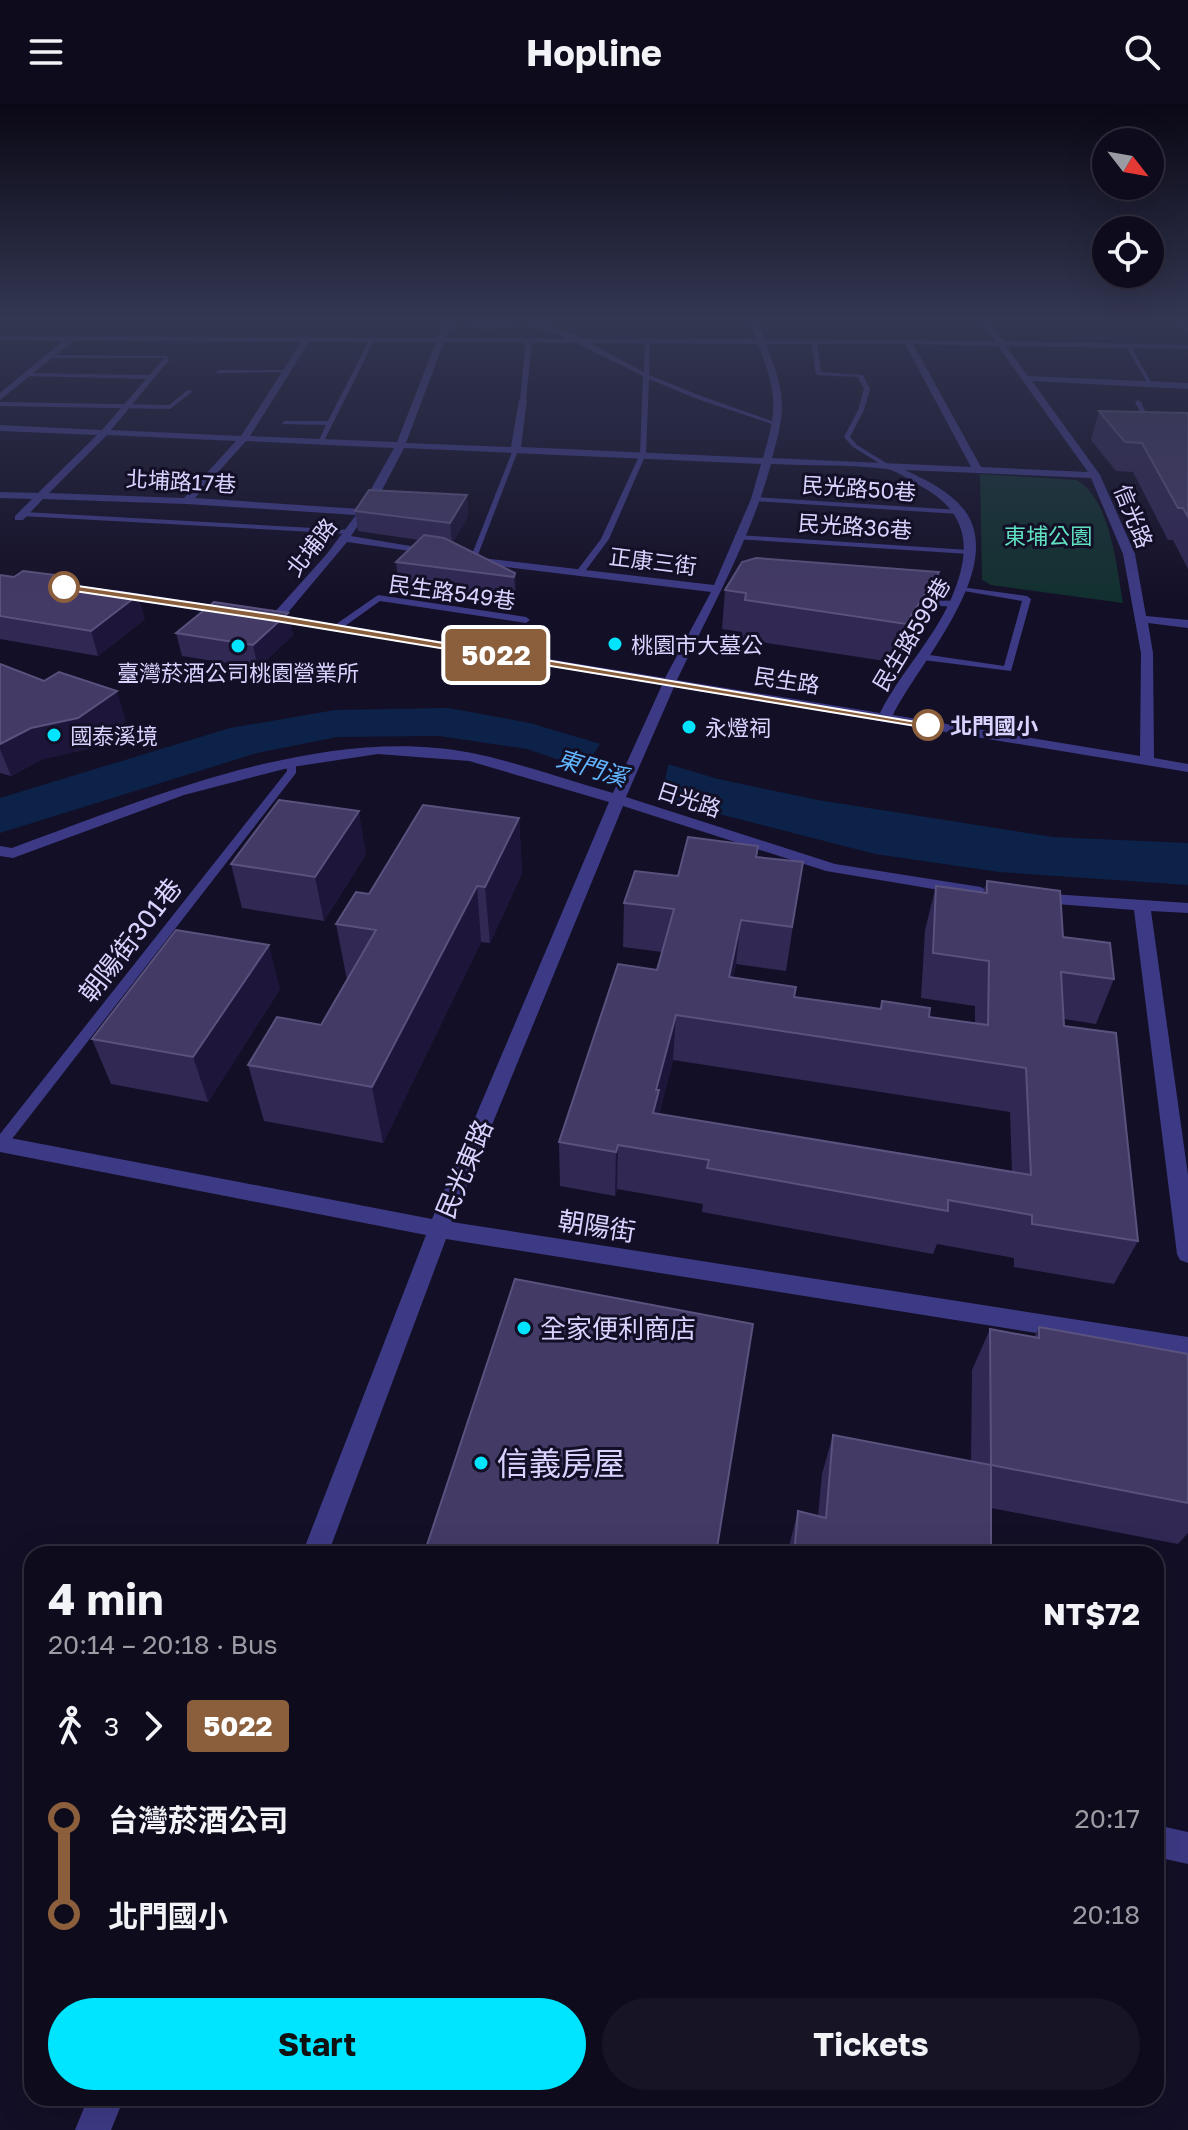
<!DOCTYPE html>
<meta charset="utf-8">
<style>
body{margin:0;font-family:"Golos Text","Noto Sans TC",sans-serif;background:#171425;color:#f1f3f6;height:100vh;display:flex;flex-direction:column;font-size:30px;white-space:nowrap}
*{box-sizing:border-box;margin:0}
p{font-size:26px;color:#9b9ba3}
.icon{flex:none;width:44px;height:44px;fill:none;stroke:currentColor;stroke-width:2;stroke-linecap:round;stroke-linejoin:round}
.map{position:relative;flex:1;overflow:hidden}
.panel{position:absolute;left:24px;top:1442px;width:1140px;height:560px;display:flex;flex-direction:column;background:#0e0b1c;border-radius:24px;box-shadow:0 8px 32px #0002,0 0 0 2px #2e2b3b}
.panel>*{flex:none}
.badge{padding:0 16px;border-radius:6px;font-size:28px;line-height:52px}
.needle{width:52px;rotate:121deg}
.buttons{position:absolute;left:1092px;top:24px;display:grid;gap:16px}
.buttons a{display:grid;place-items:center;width:72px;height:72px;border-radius:50%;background:#0e0b1c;box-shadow:0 8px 32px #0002,0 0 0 2px #2e2b3b;font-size:40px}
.map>.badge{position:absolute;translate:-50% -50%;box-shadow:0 0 0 4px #fff}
.legs{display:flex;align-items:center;gap:12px;height:88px;padding:0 24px;font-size:26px}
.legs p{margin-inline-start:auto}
.head{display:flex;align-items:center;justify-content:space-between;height:136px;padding:0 24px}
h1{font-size:44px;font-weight:700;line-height:60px}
.action{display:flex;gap:16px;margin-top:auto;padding:16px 24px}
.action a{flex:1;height:92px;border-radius:48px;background:#00e5ff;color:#111;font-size:32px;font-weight:700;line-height:92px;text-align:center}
.action a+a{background:#171425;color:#f1f3f6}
ul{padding:0 24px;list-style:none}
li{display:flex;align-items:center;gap:28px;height:96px;font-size:30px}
li i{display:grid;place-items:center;width:12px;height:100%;margin:0 10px;background:currentColor}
li i::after{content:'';width:20px;height:20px;margin:-10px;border:6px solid;border-radius:50%;background:#0e0b1c}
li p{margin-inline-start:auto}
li:first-child i{background:linear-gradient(#0000 50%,currentColor 0)}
li:last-child i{background:linear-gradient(currentColor 50%,#0000 0)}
header{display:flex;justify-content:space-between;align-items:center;height:104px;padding:0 24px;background:#0e0b1c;font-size:36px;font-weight:700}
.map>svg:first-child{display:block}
.green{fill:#12302f}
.water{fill:#0c2248}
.pier{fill:#130f26}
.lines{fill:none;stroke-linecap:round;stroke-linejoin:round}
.service{fill:#3d3a85;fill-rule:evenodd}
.minor{fill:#3d3a85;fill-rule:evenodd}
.wall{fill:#312854;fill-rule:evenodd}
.shaded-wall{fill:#1d163a}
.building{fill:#433a66;stroke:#5a527e;stroke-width:2;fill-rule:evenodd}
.line-1{fill:#8b5e3c;stroke:#fff;stroke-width:2}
.stop-1-dot{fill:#fff;stroke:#8b5e3c;stroke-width:4}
.poi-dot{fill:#00e5ff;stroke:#130f26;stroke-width:3}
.labels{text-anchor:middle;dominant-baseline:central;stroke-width:6;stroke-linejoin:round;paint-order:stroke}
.far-street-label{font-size:22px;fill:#d9d4ff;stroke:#130f26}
.far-park-label{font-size:22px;fill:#5fe0c0;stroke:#130f26}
.far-poi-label{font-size:22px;fill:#d9d4ff;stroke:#130f26;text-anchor:start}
.far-stop-label{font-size:22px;font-weight:bold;fill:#d9d4ff;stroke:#130f26;text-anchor:start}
.far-water-label{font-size:24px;font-style:italic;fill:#62b6ff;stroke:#130f26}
.street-label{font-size:26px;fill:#d9d4ff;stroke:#130f26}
.poi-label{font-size:26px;fill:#d9d4ff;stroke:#130f26;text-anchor:start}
.near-poi-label{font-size:32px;fill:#d9d4ff;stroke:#130f26;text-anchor:start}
</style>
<header><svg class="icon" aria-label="menu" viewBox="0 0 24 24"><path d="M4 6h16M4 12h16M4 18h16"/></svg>Hopline<svg class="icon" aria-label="search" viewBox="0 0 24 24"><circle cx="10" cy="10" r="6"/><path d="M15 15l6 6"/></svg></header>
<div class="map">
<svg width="1188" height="2026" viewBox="0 0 1188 2026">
<rect width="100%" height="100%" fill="#130f26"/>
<path class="green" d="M980,370L1076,376C1110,393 1117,464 1123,499L991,481L982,476Z"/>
<path class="water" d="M448,604L530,619L718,675L818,696L1053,733L1188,739V781L999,768L875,750L715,709L527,645L439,632L337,633L257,649L0,729V694L230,624L335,606Z"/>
<path class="pier" d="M602,637L669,657L661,695L582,668Z"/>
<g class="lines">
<g class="service">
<path d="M520,217C558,216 610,251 644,268L645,237L650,236L649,271L701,292L780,320L775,321L697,295L649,275L646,350L609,435L583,470H577L576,468L601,435L640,350L643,272L560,231Z"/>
<path d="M1175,217H1181L1188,224V229Z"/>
<path d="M370,234L375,235L324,337L319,336L326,321L282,320L284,317H328Z"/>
<path d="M529,234L532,236L526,296L523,298L520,296L526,236Z"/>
<path d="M814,235L817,237L821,268L863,271L870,285L864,306L850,333L857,341L891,362V364H887L853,343L844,333L858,306L864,285L858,273L816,271L811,237Z"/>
<path d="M1124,239L1129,240L1153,281L1148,280Z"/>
<path d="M48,251L166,252L169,254H46Z"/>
<path d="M218,266H286L289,268L216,269Z"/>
<path d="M27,269L150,271L153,273L150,275L25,272Z"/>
<path d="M188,286L193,287L170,305L0,302V298L169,301Z"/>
<path d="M1138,296L1141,298L1153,325L1148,324L1135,298Z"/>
<path d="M514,343L519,344L476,456L469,458Z"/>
<path d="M756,393L959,406L963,408L959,410L753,397V393Z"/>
<path d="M24,408L350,426L354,428L350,430L21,412L20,410Z"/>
<path d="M738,431L969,446L973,448L969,450L735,435V431Z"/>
<path d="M961,483L1027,492L1031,495L1011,567L923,556L919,553L923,550L1004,562L1022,497L964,487L960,485Z"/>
<path d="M378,491L526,513L530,516L526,519L380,497L338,527H332V523Z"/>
<path d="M916,495L955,497L959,500L955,503L913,500V496Z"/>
<path d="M291,656L296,659V669L5,1044L0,1045V1030L287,667L286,659Z"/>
</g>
<g class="minor">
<path d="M445,217H453L446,234L756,235L749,217H757L764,235L995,237L980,217H988L1003,237L1188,241V245L1006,242L1028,272L1188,279V285L1032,277L1100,371L1135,450L1146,512L1188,516V524L1148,519L1153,549L1154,654L1188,660V668L674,583L626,693L835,760L981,783L989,788L981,793L826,767L623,702L452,1118L1188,1233V1253L446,1135L328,1450H302L426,1131L0,1048V1032L432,1115L609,698L469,657L378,650L292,663L184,691L13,754L0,752V742L12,744C149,694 324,619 472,649C520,659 567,676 613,689L662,581L261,515V509L273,510L326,451L356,411L187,400L43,395L23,416H15V412L32,395L0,394V388L38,389L97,331L0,327V321L102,326L166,252L169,256L111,326L241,332L301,238L73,237L0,296V289L63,237L0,236V232L438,234ZM309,238H436L397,338L250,332ZM444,238L758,240C777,290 778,302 763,354L521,343L527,296L523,293L519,296L511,343L406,339ZM766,240H905L971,363L772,354C787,302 785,290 766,240ZM913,240L998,242L1088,368L981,363ZM107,331L236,337L184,394L49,389ZM246,337L394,344L360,405L195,394ZM404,344L761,360L751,395L714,481L465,452L459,455L465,458L711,488L665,574L285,512L347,438L438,451V447L434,446L351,432L382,386ZM771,360C809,362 849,360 887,365C895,366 910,376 919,381C969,408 973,444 951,495C933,536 900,569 880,609L677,576C711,504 750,437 771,360ZM905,366L1091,374L1123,450L1141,549L1140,652L893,611C917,561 1007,465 965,407C950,387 926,376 905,366Z"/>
<path d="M115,486L234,504L240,508L234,512L111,493V487Z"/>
<path d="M1036,789L1188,799V809L1151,807L1188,1071V1159L1180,1156L1177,1150L1134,806L1030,798L1028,794Z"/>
<path d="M1156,1721L1188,1728V1760L1156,1753Z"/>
<path d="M88,1994H124L111,2026H75Z"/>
</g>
</g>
<g class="wall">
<path d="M457,217H516L514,224L480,225L457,218Z"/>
<path d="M1099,307L1188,309V465L1173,436H1168L1133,368L1116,367L1091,336Z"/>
<path d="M467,391L468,412L453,438L515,469L516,494L515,497L399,482L396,458L419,436L358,427L355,407Z"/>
<path d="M939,468L931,507L898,559L741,535L742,528L722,525L725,486Z"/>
<path d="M0,471L74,482L145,515L98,552L0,535Z"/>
<path d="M288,509L293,531L258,564L182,552L176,529Z"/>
<path d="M0,560L126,617L88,645L43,655L11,672L0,669Z"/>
<path d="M519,714L522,769L490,839L481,838L383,1039L264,1017L248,961L321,921L347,876L336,820Z"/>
<path d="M366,750L324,817L242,804L231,760Z"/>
<path d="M757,753L803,758L786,867L736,860L733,874L795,893L880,905L882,897L929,913L975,919V902L921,894L925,826L936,782L983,788L987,777L1063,833L1114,875L1096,920L1064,915V922L1138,1137L1114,1180L1014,1163V1154L937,1140L933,1150L702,1108L703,1100L617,1085L615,1092L560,1082L559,1038L657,866L662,848L623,843L624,799L678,772ZM673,956L1010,1008L1012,1067L659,1010Z"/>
<path d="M280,885L208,998L111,980L92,935Z"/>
<path d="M1039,1223L1188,1250V1429L1178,1440L991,1404V1450H787L798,1407L818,1412L822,1370L833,1331L971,1358L972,1266L990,1225L1034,1233Z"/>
</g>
<g class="shaded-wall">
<path d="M467,391L468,412L452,440L450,419Z"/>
<path d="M939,468L931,507L898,559L906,520Z"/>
<path d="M515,469L516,494L515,497L514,473Z"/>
<path d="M71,473L79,497L61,480Z"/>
<path d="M138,491L145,515L98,552L91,527Z"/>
<path d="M288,509L293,531L258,564L253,541Z"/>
<path d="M117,587L126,617L88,645L43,655L11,672L0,645V640L31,624Z"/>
<path d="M359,707L366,750L324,817L315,773Z"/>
<path d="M519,714L522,769L490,839L485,783Z"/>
<path d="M477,782L481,838L383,1039L372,983Z"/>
<path d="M741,816L736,860L724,918L729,873Z"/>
<path d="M269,841L280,885L208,998L193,953Z"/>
<path d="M676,911L673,956L658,1013L653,1009L656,986Z"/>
<path d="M618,1041L617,1085L615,1092L616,1048Z"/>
</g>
<g class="building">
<path d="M1099,307L1188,309V413L1183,404H1178L1142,339L1125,338Z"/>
<path d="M369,386L467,391L450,419L355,407Z"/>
<path d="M424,431L444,434L515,469L514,473L396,458Z"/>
<path d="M756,454L939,468L906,520L745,496L746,489L725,486L742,458Z"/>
<path d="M23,467L71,473L61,480L138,491L91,527L0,512V471L14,473Z"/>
<path d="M214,498L288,509L253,541L176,529Z"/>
<path d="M0,560L44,577L59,568L117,587L78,614L31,624L0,640Z"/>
<path d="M279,696L359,707L315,773L231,760Z"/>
<path d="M423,701L519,714L485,783L477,782L372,983L248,961L277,913L321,921L376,826L336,820L356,788L369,790Z"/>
<path d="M688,733L758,742L756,753L803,758L792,823L741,816L729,873L796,883L794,893L881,905L882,897L930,904L929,913L988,921L989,857L933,849L936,782L987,789V777L1060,787L1063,833L1110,839L1114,875L1061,868L1064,922L1116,929L1138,1137L1032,1120V1111L948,1096V1107L707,1064L709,1056L618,1041L616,1048L559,1038L618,860L657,866L674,805L624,799L635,767L678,772ZM676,911L1026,964L1031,1071L653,1009L659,986H656Z"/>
<path d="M176,826L269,841L193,953L92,935Z"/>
<path d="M515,1175L753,1220L716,1450H424Z"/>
<path d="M1039,1223L1188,1250V1399L991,1361L990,1225L1039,1234Z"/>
<path d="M833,1331L991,1361V1450H794L798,1407L826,1414Z"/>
</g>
<linearGradient id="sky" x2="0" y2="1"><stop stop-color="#0a0815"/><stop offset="0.43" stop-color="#333752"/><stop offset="1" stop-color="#333752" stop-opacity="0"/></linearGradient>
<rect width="1188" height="500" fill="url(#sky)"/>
<path class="line-1" d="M64,480L276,511L934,621L928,624L276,517L61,485Z"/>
<g class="stop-1-dot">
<circle cx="64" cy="483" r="14"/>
<circle cx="928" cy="621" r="14"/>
</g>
<g class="poi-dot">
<circle cx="615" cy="540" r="8"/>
<circle cx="238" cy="542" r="8"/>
<circle cx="689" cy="623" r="8"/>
<circle cx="54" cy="631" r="8"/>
<circle cx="524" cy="1224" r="8"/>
<circle cx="481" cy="1359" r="8"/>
</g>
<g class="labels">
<g class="far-street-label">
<text transform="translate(181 377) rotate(3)">北埔路17巷</text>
<text transform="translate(859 384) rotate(4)">民光路50巷</text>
<text transform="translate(1134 412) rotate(68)">信光路</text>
<text transform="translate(855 422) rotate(4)">民光路36巷</text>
<text transform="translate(311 443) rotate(-52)">北埔路</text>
<text transform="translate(653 457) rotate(7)">正康三街</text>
<text transform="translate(452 488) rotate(8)">民生路549巷</text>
<text transform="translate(911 530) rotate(-59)">民生路599巷</text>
<text transform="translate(787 576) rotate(9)">民生路</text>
<text transform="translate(689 695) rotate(18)">日光路</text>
</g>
<g class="far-park-label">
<text x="1048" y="431">東埔公園</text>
</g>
<g class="far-poi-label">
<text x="631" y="540">桃園市大墓公</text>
<text x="238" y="568" text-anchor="middle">臺灣菸酒公司桃園營業所</text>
<text x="705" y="623">永燈祠</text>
<text x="70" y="631">國泰溪境</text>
</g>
<g class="far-stop-label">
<text x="950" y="621">北門國小</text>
</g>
<g class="far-water-label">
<text transform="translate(592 663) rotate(17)">東門溪</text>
</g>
<g class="street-label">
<text transform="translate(130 836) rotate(-52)">朝陽街301巷</text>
<text transform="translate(464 1065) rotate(-67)">民光東路</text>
<text transform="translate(597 1122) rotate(9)">朝陽街</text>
</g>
<g class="poi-label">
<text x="540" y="1224">全家便利商店</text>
</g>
<g class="near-poi-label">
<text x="497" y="1359">信義房屋</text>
</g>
</g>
</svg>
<div class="buttons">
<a><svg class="needle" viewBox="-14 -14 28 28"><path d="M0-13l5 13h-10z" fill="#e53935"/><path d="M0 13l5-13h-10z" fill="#9b9ba3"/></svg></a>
<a><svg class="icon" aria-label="locate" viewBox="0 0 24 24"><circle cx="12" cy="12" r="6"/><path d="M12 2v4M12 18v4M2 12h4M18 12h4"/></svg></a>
</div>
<b class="badge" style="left:496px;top:551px;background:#8b5e3c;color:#fff">5022</b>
<section class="panel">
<div class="head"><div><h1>4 min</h1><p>20:14 – 20:18 · Bus</p></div><b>NT$72</b></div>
<div class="legs"><svg class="icon" aria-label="walk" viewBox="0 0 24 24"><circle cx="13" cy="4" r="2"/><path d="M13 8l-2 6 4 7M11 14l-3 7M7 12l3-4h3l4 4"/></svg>3<svg class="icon" aria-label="forward" viewBox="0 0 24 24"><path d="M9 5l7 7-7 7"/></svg><b class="badge" style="background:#8b5e3c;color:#fff">5022</b></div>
<ul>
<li><i style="color:#8b5e3c"></i><b>台灣菸酒公司</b><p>20:17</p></li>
<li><i style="color:#8b5e3c"></i><b>北門國小</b><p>20:18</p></li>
</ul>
<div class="action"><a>Start</a><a>Tickets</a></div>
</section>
</div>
